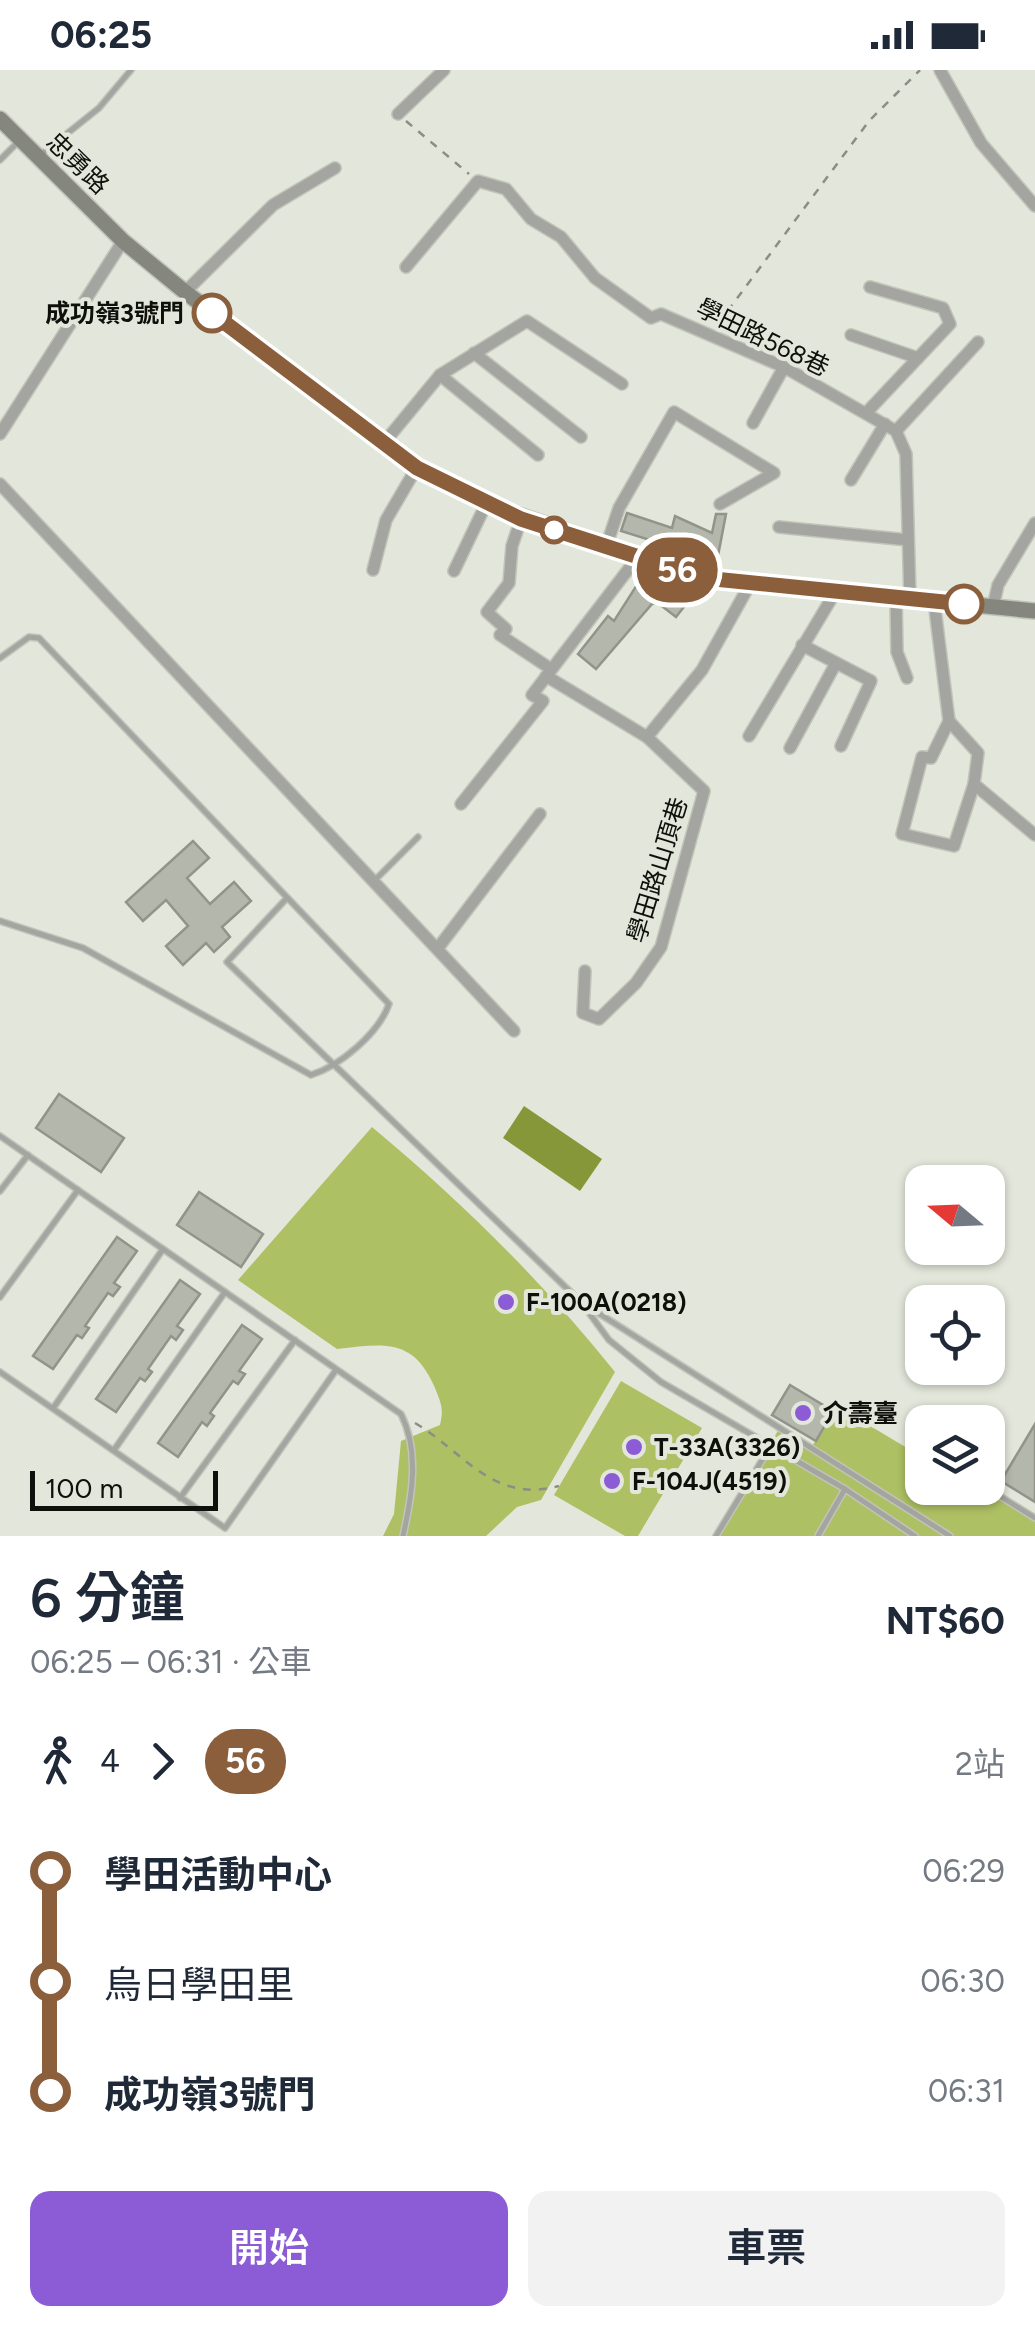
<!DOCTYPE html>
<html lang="zh-TW">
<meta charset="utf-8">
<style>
body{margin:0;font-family:Figtree,"Noto Sans TC",sans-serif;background:#f2f2f3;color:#1f2937;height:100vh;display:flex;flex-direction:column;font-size:38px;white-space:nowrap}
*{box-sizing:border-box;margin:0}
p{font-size:32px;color:#747a83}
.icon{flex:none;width:55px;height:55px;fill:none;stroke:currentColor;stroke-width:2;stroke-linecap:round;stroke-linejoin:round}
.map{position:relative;height:1466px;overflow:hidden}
.sheet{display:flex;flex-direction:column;background:#fff;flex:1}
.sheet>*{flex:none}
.badge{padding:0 20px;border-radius:32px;font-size:35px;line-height:65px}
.needle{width:65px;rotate:289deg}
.fabs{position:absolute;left:905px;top:1095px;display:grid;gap:20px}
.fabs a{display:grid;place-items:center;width:100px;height:100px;border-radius:20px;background:#fff;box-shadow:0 2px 8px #0004;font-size:50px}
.scale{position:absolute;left:30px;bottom:25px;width:188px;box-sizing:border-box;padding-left:10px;border:5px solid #0f100c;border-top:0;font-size:28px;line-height:35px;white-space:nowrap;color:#0f100c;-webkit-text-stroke:8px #e3e6da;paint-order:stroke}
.map>.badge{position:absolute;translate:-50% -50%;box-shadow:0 0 0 5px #fff}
.legs{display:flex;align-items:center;gap:15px;height:110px;padding:0 30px;font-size:32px}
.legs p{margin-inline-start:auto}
.head{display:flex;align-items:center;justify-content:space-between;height:170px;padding:0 30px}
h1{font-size:55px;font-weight:600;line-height:75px}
.button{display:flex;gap:20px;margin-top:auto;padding:20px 30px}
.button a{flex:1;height:115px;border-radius:20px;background:#8c5cd6;color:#fff;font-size:40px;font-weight:600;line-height:115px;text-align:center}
.button a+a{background:#f2f2f3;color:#1f2937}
ul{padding:0 30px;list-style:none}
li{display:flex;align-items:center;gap:35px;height:110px;font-size:38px}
li i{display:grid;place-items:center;width:15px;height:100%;margin:0 12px;background:currentColor}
li i::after{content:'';width:25px;height:25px;margin:-12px;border:8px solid;border-radius:50%;background:#fff}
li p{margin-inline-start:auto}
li:first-child i{background:linear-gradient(#0000 50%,currentColor 0)}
li:last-child i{background:linear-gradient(currentColor 50%,#0000 0)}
.status{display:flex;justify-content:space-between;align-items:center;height:70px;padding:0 50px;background:#fff;direction:ltr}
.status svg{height:28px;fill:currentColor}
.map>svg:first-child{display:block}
.green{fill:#adc064}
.water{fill:#869739}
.building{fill:#b4b7ac;stroke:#92948a;stroke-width:2.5}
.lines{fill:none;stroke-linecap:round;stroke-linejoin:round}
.service-casing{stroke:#c1c4b9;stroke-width:8}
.minor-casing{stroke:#c1c4b9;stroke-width:14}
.secondary-casing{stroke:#c1c4b9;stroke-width:18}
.path{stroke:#8b8e85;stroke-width:2.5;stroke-dasharray:8 8;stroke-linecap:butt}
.service{stroke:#a4a5a0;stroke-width:5}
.minor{stroke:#a4a5a0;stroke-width:11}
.secondary{stroke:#85877f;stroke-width:15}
.line-1-casing{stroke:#fff;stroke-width:22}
.line-1{stroke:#8b5e3c;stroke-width:15}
.stop-1-dot{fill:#fff;stroke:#8b5e3c;stroke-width:5}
.poi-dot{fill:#8c5cd6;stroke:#e3e6da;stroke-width:4}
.labels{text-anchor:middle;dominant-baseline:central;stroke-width:8;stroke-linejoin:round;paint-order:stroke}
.street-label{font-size:25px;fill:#0f100c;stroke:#e3e6da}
.stop-label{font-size:25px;font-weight:bold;fill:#0f100c;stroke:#e3e6da;text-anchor:end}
.poi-label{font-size:25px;font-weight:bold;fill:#0f100c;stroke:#e3e6da;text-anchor:start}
</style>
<div class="status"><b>06:25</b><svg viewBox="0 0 49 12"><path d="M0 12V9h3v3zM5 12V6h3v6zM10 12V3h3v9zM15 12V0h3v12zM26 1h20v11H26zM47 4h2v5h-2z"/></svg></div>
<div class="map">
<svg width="1035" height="1466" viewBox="0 0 1035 1466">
<rect width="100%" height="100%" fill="#e3e6da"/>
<g class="green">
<path d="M372,1057C461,1131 543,1212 615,1302L541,1430L517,1437L486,1466H383L394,1444L401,1371L440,1355C444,1339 441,1333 435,1318C413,1267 384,1274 337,1279L238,1210Z"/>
<path d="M621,1311L702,1358L638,1466H625L554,1425Z"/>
<path d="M837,1336L922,1387V1418H972L981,1423L985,1418L1035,1448V1466H716L779,1359L811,1378Z"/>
</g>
<path class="water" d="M524,1036L602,1089L580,1121L503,1068Z"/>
<g class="building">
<path d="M627,443L672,458L675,446L712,463L716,444H726L717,491L621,461Z"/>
<path d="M664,506L683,520L687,514L698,519L676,547L658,533L652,534L596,599L578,584L608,546L614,551L642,507L656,518Z"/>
<path d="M193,771L209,788L187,808L210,834L234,812L251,831L222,857L230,867L214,882L206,873L183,895L166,876L188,856L166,830L143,851L126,832Z"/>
<path d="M59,1024L124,1068L101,1102L36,1058Z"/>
<path d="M199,1122L263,1164L241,1197L177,1155Z"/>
<path d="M117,1167L137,1181L114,1213L120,1217L113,1226L108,1223L85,1256L89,1258L82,1268L77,1265L53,1299L33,1286Z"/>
<path d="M180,1210L200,1224L177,1256L183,1260L176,1270L171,1266L148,1299L152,1302L145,1311L140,1308L116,1342L96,1329Z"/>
<path d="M242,1255L262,1269L239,1301L245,1304L238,1314L233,1311L210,1343L214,1346L207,1356L202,1352L178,1387L158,1373Z"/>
<path d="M790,1315L833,1341L816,1371L772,1345Z"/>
<path d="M1035,1354V1432L1001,1411Z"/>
</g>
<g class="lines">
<g class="service-casing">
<g id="service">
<path d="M39,86L99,38L131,0"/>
<path d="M0,90L19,71"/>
<path d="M0,588L29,567L39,568L389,934C379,963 340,996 311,1005L83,878L0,851"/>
<path d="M376,809L418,767"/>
<path d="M287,828L227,892L581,1232L609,1270L661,1312L845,1419L915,1466"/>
<path d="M0,1066L401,1344C420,1382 412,1426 403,1466"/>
<path d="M0,1121L28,1085"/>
<path d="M0,1227L78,1120"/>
<path d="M584,1234L950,1466"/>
<path d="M0,1302L225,1458L336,1300"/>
<path d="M54,1337L163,1179"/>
<path d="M114,1380L225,1222"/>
<path d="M987,1418L1035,1448"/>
<path d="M180,1428L295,1270"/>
<path d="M716,1466L770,1377"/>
<path d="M818,1466L845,1419"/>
</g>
</g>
<g class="minor-casing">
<g id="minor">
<path d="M940,0L981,73L1035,136"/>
<path d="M398,44L444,0"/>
<path d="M406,197L478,111L506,119L531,149L561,167L595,208L651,248L661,244L784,297L896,361L906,384L910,529"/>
<path d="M185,222L273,135L335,98"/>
<path d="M851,265L918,288"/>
<path d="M474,283L581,367"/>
<path d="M440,305L538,385"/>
<path d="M867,342L950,254L943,238L870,217"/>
<path d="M753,353L784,297"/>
<path d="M896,361L978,272"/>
<path d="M0,364L123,171"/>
<path d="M383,374L440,305L527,251L622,314"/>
<path d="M851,410L885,354"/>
<path d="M0,414L514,961"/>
<path d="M521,449L512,476L509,513L487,542L506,559L500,565L551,599"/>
<path d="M779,457L908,470"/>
<path d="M606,477L619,438L674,342L774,403L720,434"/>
<path d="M373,500L386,450L417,397"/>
<path d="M454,501L486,434"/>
<path d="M896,528L897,582L907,608"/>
<path d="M934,531L949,651L931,688L922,687L902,764L954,776L974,714"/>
<path d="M993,537L998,515L1035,453"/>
<path d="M802,575L871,611L841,676"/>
<path d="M546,606L647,667L704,721L661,877L636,913L599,949L583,943L585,901"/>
<path d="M949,651L978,683L974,714L1035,765"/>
<path d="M749,666L836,521"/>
<path d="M647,667L702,600L750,514"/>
<path d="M790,678L836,593"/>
<path d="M461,734L543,631L532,625L637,488"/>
<path d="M438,878L540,744"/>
</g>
</g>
<g class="secondary-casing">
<path id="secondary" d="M0,49L123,171L185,222L417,397L486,434L704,508L1035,541"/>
</g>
<g class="path">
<path d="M406,51L469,104"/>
<path d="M718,254L869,51L920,0"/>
<path d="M415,1353C464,1382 493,1434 559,1416"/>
</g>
<use href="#service" class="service"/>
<use href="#minor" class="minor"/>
<use href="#secondary" class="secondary"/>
</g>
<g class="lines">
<g class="line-1-casing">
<path id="line-1" d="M212,243L417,398L521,449L704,508L964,534"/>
</g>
<use href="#line-1" class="line-1"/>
</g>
<g class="stop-1-dot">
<circle cx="212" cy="243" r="18"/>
<circle cx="554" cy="460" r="12"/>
<circle cx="964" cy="534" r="18"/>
</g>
<g class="poi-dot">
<circle cx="506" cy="1232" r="10"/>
<circle cx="803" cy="1343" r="10"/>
<circle cx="634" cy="1377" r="10"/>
<circle cx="612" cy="1411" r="10"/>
</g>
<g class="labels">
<g class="street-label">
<text transform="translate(78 93) rotate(44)">忠勇路</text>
<text transform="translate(763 267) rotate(26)">學田路568巷</text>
<text transform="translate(657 800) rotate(-73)">學田路山頂巷</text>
</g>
<g class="stop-label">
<text x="184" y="243">成功嶺3號門</text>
</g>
<g class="poi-label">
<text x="526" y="1232">F-100A(0218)</text>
<text x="823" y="1343">介壽臺</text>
<text x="654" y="1377">T-33A(3326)</text>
<text x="632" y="1411">F-104J(4519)</text>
</g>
</g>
</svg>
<div class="fabs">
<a><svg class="needle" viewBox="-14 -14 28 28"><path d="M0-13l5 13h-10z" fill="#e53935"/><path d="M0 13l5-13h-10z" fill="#747a83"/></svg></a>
<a><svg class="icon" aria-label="locate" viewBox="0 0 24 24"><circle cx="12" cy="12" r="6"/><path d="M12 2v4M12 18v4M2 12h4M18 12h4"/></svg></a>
<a><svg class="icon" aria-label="layers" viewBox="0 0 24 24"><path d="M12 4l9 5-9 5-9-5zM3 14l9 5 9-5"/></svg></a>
</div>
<div class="scale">100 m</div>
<b class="badge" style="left:677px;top:500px;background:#8b5e3c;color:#fff">56</b>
</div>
<section class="sheet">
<div class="head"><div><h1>6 分鐘</h1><p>06:25 – 06:31 · 公車</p></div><b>NT$60</b></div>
<div class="legs"><svg class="icon" aria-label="walk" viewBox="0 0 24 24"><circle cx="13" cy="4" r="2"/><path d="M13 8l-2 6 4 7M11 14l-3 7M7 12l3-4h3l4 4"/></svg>4<svg class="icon" aria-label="forward" viewBox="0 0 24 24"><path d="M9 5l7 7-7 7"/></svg><b class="badge" style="background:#8b5e3c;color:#fff">56</b><p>2站</p></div>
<ul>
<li><i style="color:#8b5e3c"></i><b>學田活動中心</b><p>06:29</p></li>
<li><i style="color:#8b5e3c"></i><span>烏日學田里</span><p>06:30</p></li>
<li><i style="color:#8b5e3c"></i><b>成功嶺3號門</b><p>06:31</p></li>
</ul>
<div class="button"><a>開始</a><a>車票</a></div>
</section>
